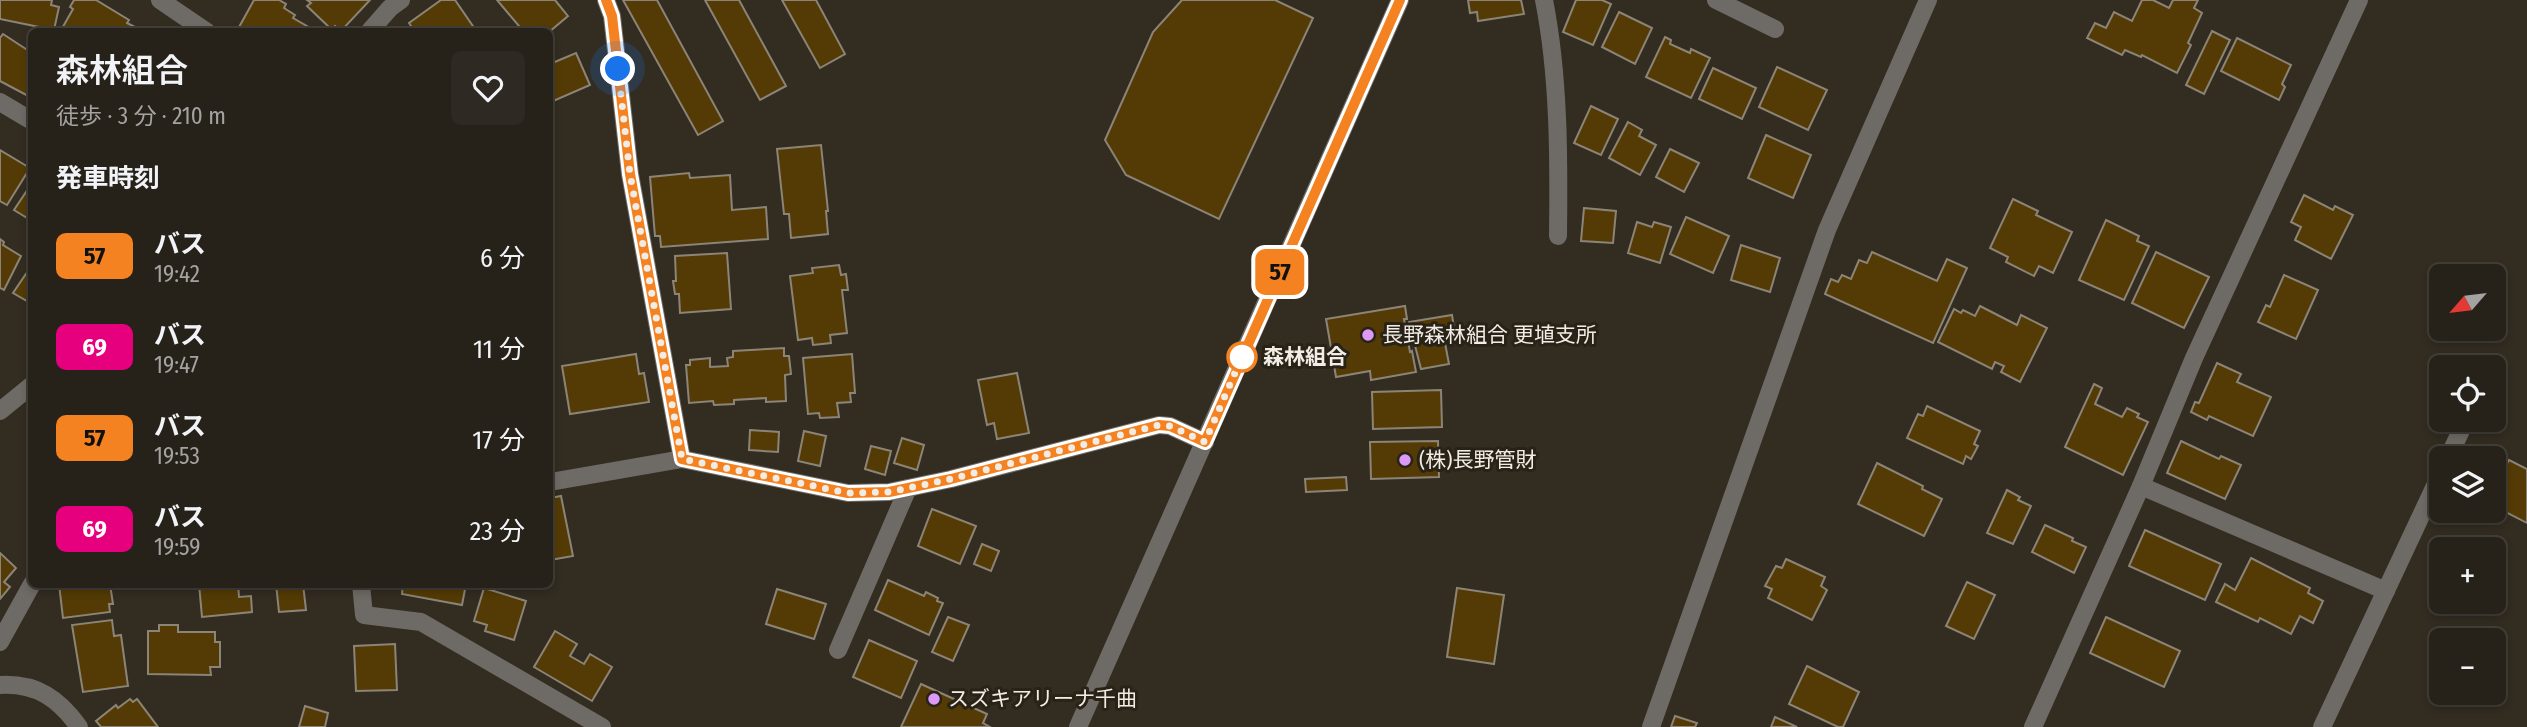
<!DOCTYPE html>
<html lang="ja">
<meta charset="utf-8">
<style>
body{margin:0;font-family:"Fira Sans Condensed","Noto Sans JP",sans-serif;background:#2e2922;color:#f1f3f6;height:100vh;display:flex;flex-direction:column;font-size:26px;white-space:nowrap}
*{box-sizing:border-box;margin:0}
p{font-size:23px;color:#a4a3a2}
.icon{flex:none;width:38px;height:38px;fill:none;stroke:currentColor;stroke-width:2;stroke-linecap:round;stroke-linejoin:round}
.map{position:relative;flex:1;overflow:hidden}
.details{position:absolute;left:28px;top:28px;width:525px;height:560px;display:flex;flex-direction:column;background:#262119;border-radius:10px;box-shadow:0 4px 10px #0003,0 0 0 2px #423e38}
.details>*{flex:none}
.badge{padding:0 14px;border-radius:10px;font-size:24px;line-height:46px}
.needle{width:46px;rotate:242deg}
.controls{position:absolute;left:2429px;top:264px;display:grid;gap:14px}
.controls a{display:grid;place-items:center;width:77px;height:77px;border-radius:10px;background:#262119;box-shadow:0 4px 10px #0003,0 0 0 2px #423e38;font-size:35px}
.you{position:absolute;width:35px;height:35px;margin:-18px;border:5px solid #fff;border-radius:50%;background:#1a73e8;box-shadow:0 0 0 10px #1a73e833}
.map>.badge{position:absolute;translate:-50% -50%;box-shadow:0 0 0 4px #fff}
h2{padding:0 28px;font-size:26px;line-height:63px}
.round{display:grid;place-items:center;flex:none;width:74px;height:74px;border-radius:10px;background:#2e2922}
.summary{display:flex;align-items:center;justify-content:space-between;height:119px;padding:0 28px}
h1{font-size:33px;font-weight:600;line-height:52px}
ul{padding:0;list-style:none}
li{display:flex;align-items:center;gap:21px;height:91px;padding:0 28px}
li div{flex:1}
li b{display:block;font-size:26px}
li em{font-style:normal}
li .badge{min-width:77px;font-weight:700;text-align:center}
.map>svg:first-child{display:block}
.building{fill:#543b05;stroke:#8c8477;stroke-width:2}
.lines{fill:none;stroke-linecap:round;stroke-linejoin:round}
.minor{stroke:#6e6a65;stroke-width:18}
.tertiary{stroke:#6e6a65;stroke-width:18}
.line-casing{stroke:#fff;stroke-width:16}
.line{stroke:#f58220;stroke-width:10}
.walk{stroke:#f1ede6;stroke-width:7;stroke-dasharray:0 12.6}
.poi-dot{fill:#dc99f5;stroke:#282217;stroke-width:2.5}
.stop-dot{fill:#fff;stroke:#f58220;stroke-width:3.5}
.labels{text-anchor:middle;dominant-baseline:central;stroke-width:6;stroke-linejoin:round;paint-order:stroke}
.poi-label{font-size:21px;fill:#f1ede6;stroke:#282217;text-anchor:start}
.stop-label{font-size:21px;font-weight:bold;fill:#f1ede6;stroke:#282217;text-anchor:start}
</style>
<div class="map">
<svg width="2527" height="727" viewBox="0 0 2527 727">
<rect width="100%" height="100%" fill="#322c21"/>
<g class="building">
<path d="M0,0H52L51,5L59,7L54,30L0,19Z"/>
<path d="M74,0H96L129,20L127,23L143,31L60,32L73,9L70,7Z"/>
<path d="M254,0H279L286,4L284,8L295,15L293,18L312,29L311,32H243L238,29Z"/>
<path d="M307,0H370L341,31L335,26L332,30L307,6L311,3Z"/>
<path d="M441,0H455L477,32H415L409,23Z"/>
<path d="M497,0H555L568,16L549,32H524Z"/>
<path d="M623,0H657L723,121L698,135Z"/>
<path d="M705,0H739L786,86L760,100Z"/>
<path d="M782,0H816L845,54L820,68Z"/>
<path d="M1182,0H1275L1313,18L1219,219L1126,175L1105,140L1153,32Z"/>
<path d="M1468,0H1521L1524,14L1478,21L1477,12L1470,13Z"/>
<path d="M1576,0H1602L1611,4L1593,45L1563,32Z"/>
<path d="M2142,0H2153L2169,8L2173,0H2198L2194,8L2202,13L2188,43L2191,45L2177,73L2142,55L2141,57L2125,50L2122,55L2087,38L2095,23L2106,28L2114,12L2132,21Z"/>
<path d="M1619,12L1652,28L1635,64L1602,47Z"/>
<path d="M2212,31L2230,40L2204,94L2186,85Z"/>
<path d="M3,34L32,53V98L0,81V38Z"/>
<path d="M1665,37L1671,40L1670,44L1690,53L1691,49L1710,58L1691,98L1646,77Z"/>
<path d="M2237,38L2291,65L2282,84L2285,87L2279,100L2221,71Z"/>
<path d="M576,53L590,85L551,102L550,64Z"/>
<path d="M1777,67L1827,90L1808,130L1759,107Z"/>
<path d="M1713,68L1756,88L1742,119L1699,99Z"/>
<path d="M1591,106L1618,119L1601,155L1574,143Z"/>
<path d="M1628,122L1642,130L1639,136L1656,145L1640,175L1609,158Z"/>
<path d="M1766,135L1811,155L1793,198L1748,178Z"/>
<path d="M821,145L828,211H826L828,234L791,238L789,214H784L777,149Z"/>
<path d="M1670,149L1699,163L1684,192L1656,177Z"/>
<path d="M0,150L30,168L7,205L0,201Z"/>
<path d="M689,173L690,178L730,175L732,210L766,207L768,239L661,247L660,236H655L650,177Z"/>
<path d="M32,183V221L14,210Z"/>
<path d="M2304,195L2333,210L2335,206L2353,215L2331,259L2295,240L2301,227L2291,222Z"/>
<path d="M2013,199L2038,211L2036,215L2072,232L2053,273L2039,266L2034,276L2006,262L2008,257L1990,248Z"/>
<path d="M1584,208L1616,211L1613,243L1581,241Z"/>
<path d="M1686,217L1729,236L1713,273L1670,254Z"/>
<path d="M2106,220L2139,236L2137,241L2149,246L2124,300L2079,280Z"/>
<path d="M1637,222L1652,227L1654,222L1671,227L1660,263L1628,253Z"/>
<path d="M0,239L4,242L3,245L21,256L4,290L0,288Z"/>
<path d="M1741,245L1780,258L1770,292L1731,280Z"/>
<path d="M1872,252L1937,281L1947,259L1967,268L1933,343L1825,294L1831,279L1838,282L1842,275L1851,279L1859,260L1867,263Z"/>
<path d="M2156,252L2209,277L2184,328L2132,303Z"/>
<path d="M727,253L731,309L680,313L679,294H675L673,281H676L675,256Z"/>
<path d="M32,265V304L13,293Z"/>
<path d="M839,265L841,275L846,274L848,290H842L847,333L830,335L831,343L813,345L812,338L798,340L790,276L813,273L812,268Z"/>
<path d="M2284,275L2318,290L2296,339L2258,322L2266,305L2270,307Z"/>
<path d="M1405,306L1407,319H1404L1410,352L1412,351L1416,372L1371,380L1370,371L1336,377L1326,319Z"/>
<path d="M1980,306L2017,325L2021,315L2047,328L2020,382L2001,372L2004,366L1995,362L1992,369L1938,342L1954,309L1961,313L1963,310L1975,316Z"/>
<path d="M1452,315L1456,341L1445,343L1449,364L1421,369L1409,322Z"/>
<path d="M784,348V356H789L791,374L785,375L786,401L766,402V398L734,400V404L714,405L713,401L689,403L686,365H690V360L710,358V367L728,366L727,358L733,357V351Z"/>
<path d="M636,354L639,374L644,373L649,402L570,414L562,366Z"/>
<path d="M852,354L855,393H850L851,402L837,403L839,417L820,418L819,413L808,414L803,358Z"/>
<path d="M2217,363L2241,374L2237,382L2271,397L2253,436L2209,416L2207,420L2191,412L2195,402L2199,403Z"/>
<path d="M1017,373L1029,433L997,439L994,423L987,425L978,380Z"/>
<path d="M2094,384L2102,388L2095,404L2122,417L2127,408L2139,414L2137,417L2148,422L2123,475L2065,447Z"/>
<path d="M1441,390L1442,427L1373,429L1372,392Z"/>
<path d="M1927,406L1980,431L1974,444L1978,446L1971,459L1966,456L1963,464L1907,438L1918,414L1923,416Z"/>
<path d="M750,430L779,432L778,452L749,450Z"/>
<path d="M804,431L826,436L820,466L798,461Z"/>
<path d="M902,438L924,445L917,470L894,463Z"/>
<path d="M1438,441L1439,477L1371,479L1370,442Z"/>
<path d="M2181,441L2219,459L2221,456L2241,465L2225,499L2167,473Z"/>
<path d="M871,446L891,451L885,475L865,469Z"/>
<path d="M2509,460L2527,469V523L2494,506V461L2505,467Z"/>
<path d="M1877,463L1923,486L1922,489L1942,499L1924,536L1858,504Z"/>
<path d="M1346,477L1347,490L1306,492L1305,479Z"/>
<path d="M2007,490L2020,497L2018,500L2031,506L2013,544L1987,533Z"/>
<path d="M561,496L573,556L550,560V498Z"/>
<path d="M932,509L976,526L960,564L918,546Z"/>
<path d="M2045,525L2073,538L2072,541L2086,547L2074,573L2032,552Z"/>
<path d="M2145,530L2221,564L2205,600L2129,566Z"/>
<path d="M982,544L999,551L991,571L974,564Z"/>
<path d="M0,553L16,568L4,582L10,587L0,599Z"/>
<path d="M2251,558L2310,588L2308,593L2323,601L2313,623L2300,616L2291,634L2260,618L2258,622L2216,602L2225,584L2235,590Z"/>
<path d="M1786,559L1825,577L1821,586L1827,590L1812,620L1768,598L1772,589L1765,586L1776,566L1782,568Z"/>
<path d="M888,580L924,596L926,592L938,598L937,601L943,603L929,635L875,610Z"/>
<path d="M1967,582L1995,595L1974,639L1946,626Z"/>
<path d="M59,584H110L113,604H109L110,612L63,618Z"/>
<path d="M199,584H238L239,597L251,596L252,612L202,617Z"/>
<path d="M276,584H303L306,610L279,612Z"/>
<path d="M403,584H466L462,605L402,594Z"/>
<path d="M484,588L526,601L514,640L485,631L487,625L474,621Z"/>
<path d="M1457,588L1504,595L1494,664L1447,657Z"/>
<path d="M777,589L826,604L814,639L766,624Z"/>
<path d="M948,617L969,625L953,661L932,652Z"/>
<path d="M2106,617L2180,651L2164,687L2090,653Z"/>
<path d="M112,620L114,636L121,635L128,686L83,692L72,625Z"/>
<path d="M159,625H178V632H215V642H220V667H210L211,675L148,674V631H159Z"/>
<path d="M555,631L577,644L570,656L584,664L590,654L612,667L592,701L534,667Z"/>
<path d="M869,640L917,661L901,698L853,677Z"/>
<path d="M395,644L397,690L356,691L354,646Z"/>
<path d="M1807,666L1859,692L1843,727H1838L1789,704Z"/>
<path d="M921,684L987,714L983,723L990,727H901Z"/>
<path d="M130,699L133,702L137,699L158,727H101L96,721L116,705L118,708Z"/>
<path d="M305,706L328,713L325,727H299Z"/>
<path d="M1675,716L1697,723L1695,727H1671Z"/>
<path d="M1775,717L1797,727H1771Z"/>
</g>
<g class="lines">
<g class="minor">
<path d="M160,0L207,32"/>
<path d="M606,0L612,16L630,174L682,459"/>
<path d="M1544,0C1559,76 1559,158 1558,236"/>
<path d="M1716,0L1775,29"/>
<path d="M369,32L390,8L401,0"/>
<path d="M0,102L32,121"/>
<path d="M0,411L32,385"/>
<path d="M2448,458L2466,420"/>
<path d="M550,482L682,459L848,493L889,492L951,479L1159,425L1170,426L1205,442"/>
<path d="M2141,486L2386,591"/>
<path d="M361,584L364,615L421,622L602,727"/>
<path d="M0,642L32,584"/>
<path d="M838,650L908,488"/>
<path d="M0,685C37,683 59,699 79,727"/>
<path d="M1651,727L1827,230L1928,0"/>
<path d="M2033,727L2141,486L2194,358L2359,0"/>
<path d="M2322,727L2441,473"/>
</g>
<path class="tertiary" d="M1078,727L1400,0"/>
</g>
<g class="lines">
<g class="line-casing">
<path id="line" d="M606,0L612,16L630,174L682,459L848,493L889,492L951,479L1159,425L1170,426L1205,442L1400,0"/>
</g>
<use href="#line" class="line"/>
<path class="walk" d="M618,69L630,174L682,459L848,493L889,492L951,479L1159,425L1170,426L1205,442L1244,352L1242,357"/>
</g>
<g class="poi-dot">
<circle cx="1368" cy="335" r="7"/>
<circle cx="1405" cy="460" r="7"/>
<circle cx="934" cy="699" r="7"/>
</g>
<circle class="stop-dot" cx="1242" cy="357" r="14"/>
<g class="labels">
<g class="poi-label">
<text x="1382" y="335">長野森林組合 更埴支所</text>
<text x="1419" y="460">(株)長野管財</text>
<text x="948" y="699">スズキアリーナ千曲</text>
</g>
<g class="stop-label">
<text x="1263" y="357">森林組合</text>
</g>
</g>
</svg>
<div class="controls">
<a><svg class="needle" viewBox="-14 -14 28 28"><path d="M0-13l5 13h-10z" fill="#e53935"/><path d="M0 13l5-13h-10z" fill="#a4a3a2"/></svg></a>
<a><svg class="icon" aria-label="locate" viewBox="0 0 24 24"><circle cx="12" cy="12" r="6"/><path d="M12 2v4M12 18v4M2 12h4M18 12h4"/></svg></a>
<a><svg class="icon" aria-label="layers" viewBox="0 0 24 24"><path d="M12 4l9 5-9 5-9-5zM3 14l9 5 9-5"/></svg></a>
<a>+</a>
<a>−</a>
</div>
<div class="you" style="left:618px;top:69px"></div>
<b class="badge" style="left:1280px;top:272px;background:#f58220;color:#111">57</b>
<section class="details">
<div class="summary"><div><h1>森林組合</h1><p>徒歩 · 3 分 · 210 m</p></div><a class="round"><svg class="icon" aria-label="heart" viewBox="0 0 24 24"><path d="M12 20l-8-8c-3-5 5-10 8-4 3-6 11-1 8 4z"/></svg></a></div>
<h2>発車時刻</h2>
<ul>
<li><span class="badge" style="background:#f58220;color:#111">57</span><div><b>バス</b><p>19:42</p></div><em>6 分</em></li>
<li><span class="badge" style="background:#e6007e;color:#fff">69</span><div><b>バス</b><p>19:47</p></div><em>11 分</em></li>
<li><span class="badge" style="background:#f58220;color:#111">57</span><div><b>バス</b><p>19:53</p></div><em>17 分</em></li>
<li><span class="badge" style="background:#e6007e;color:#fff">69</span><div><b>バス</b><p>19:59</p></div><em>23 分</em></li>
</ul>
</section>
</div>
